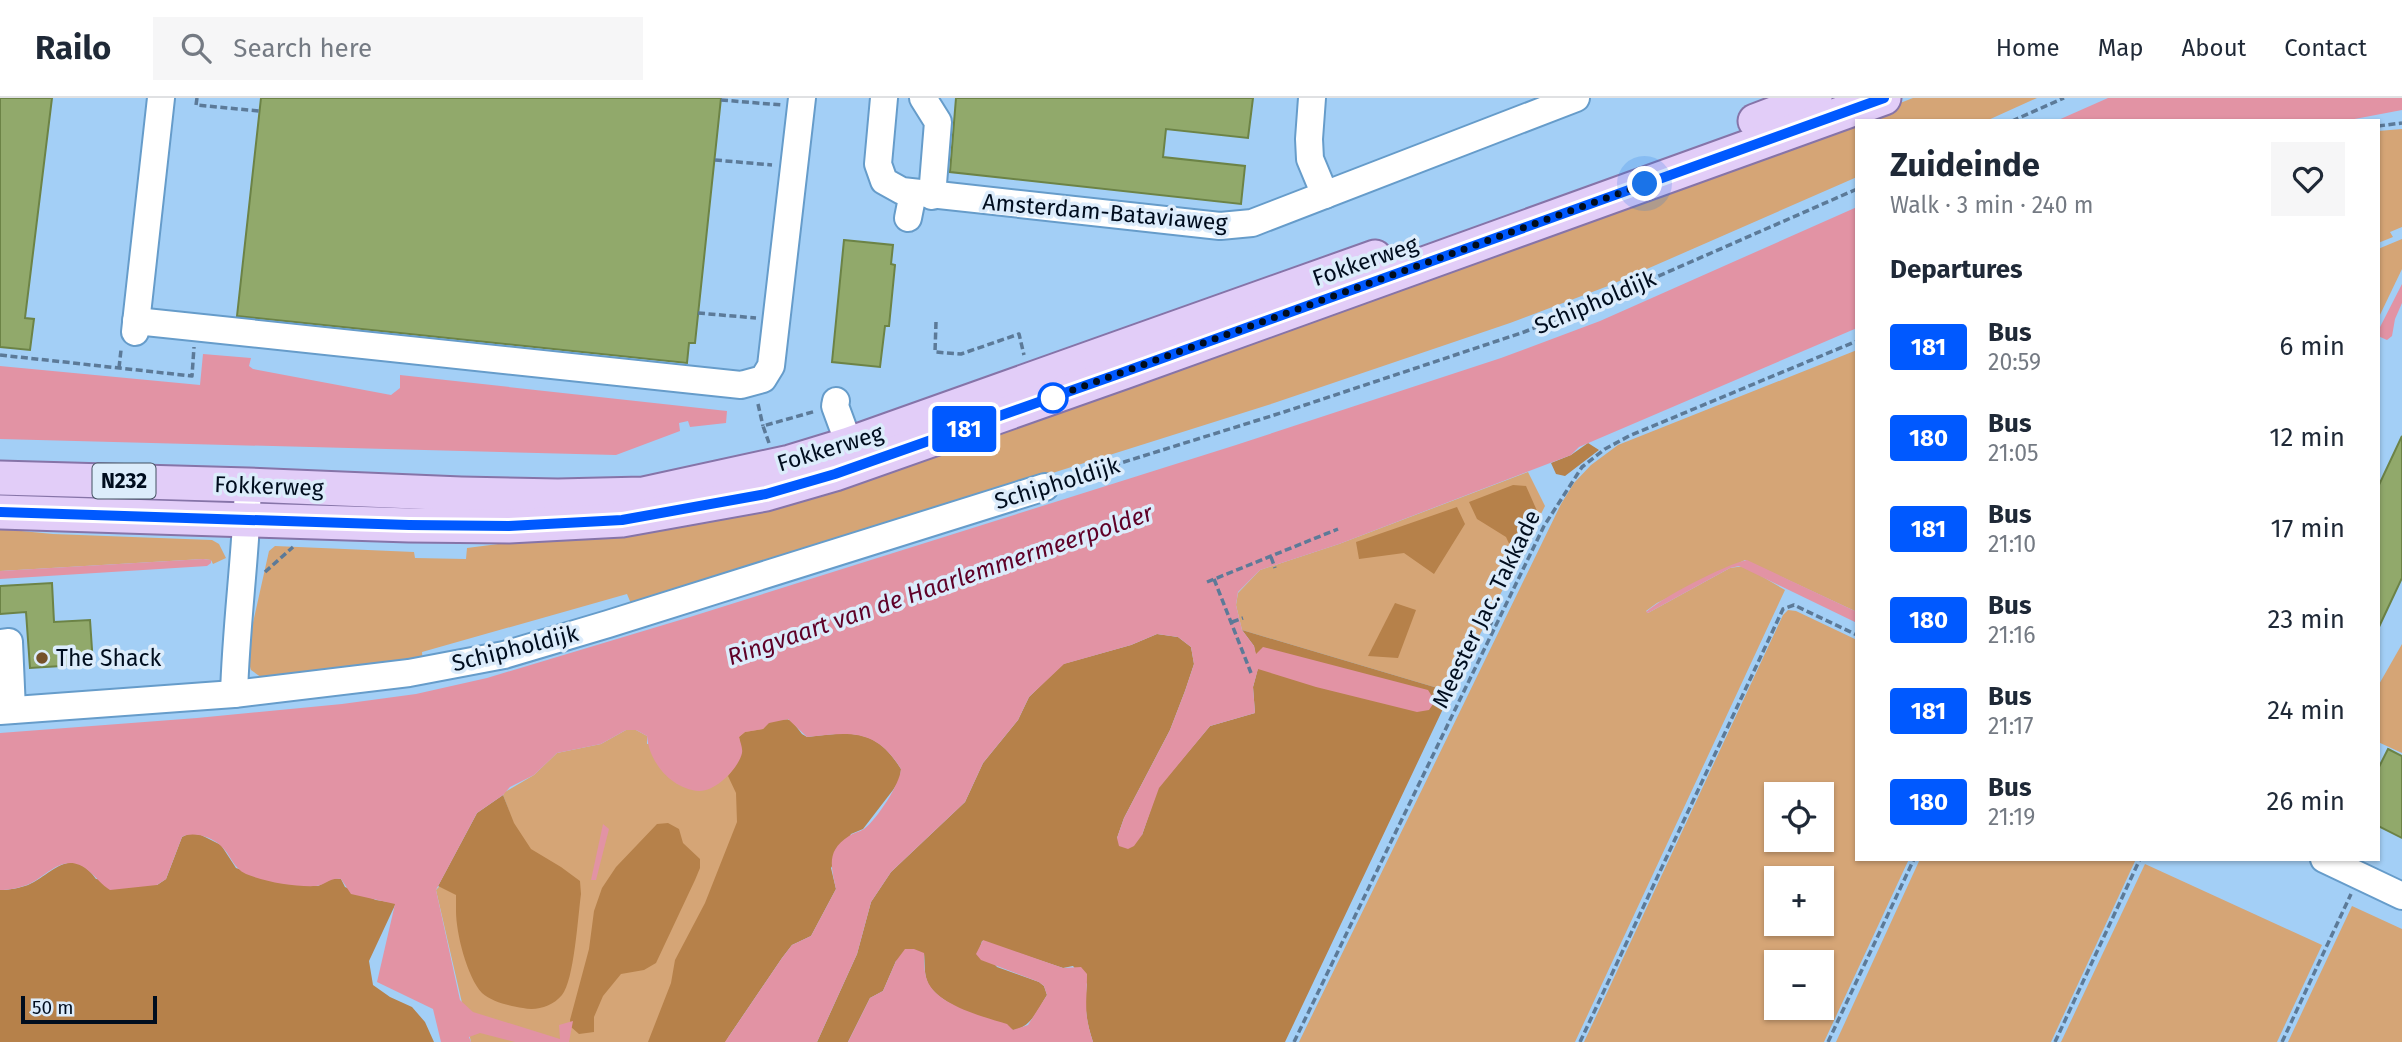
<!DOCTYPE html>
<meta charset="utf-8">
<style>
body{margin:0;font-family:"Fira Sans",sans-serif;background:#f6f6f7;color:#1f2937;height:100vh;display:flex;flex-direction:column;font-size:26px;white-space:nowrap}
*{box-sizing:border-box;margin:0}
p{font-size:23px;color:#747a83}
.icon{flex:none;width:38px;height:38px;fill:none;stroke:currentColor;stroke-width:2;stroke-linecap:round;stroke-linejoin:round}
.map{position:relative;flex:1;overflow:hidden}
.details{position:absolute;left:1855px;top:21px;width:525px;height:742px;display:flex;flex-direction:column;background:#fff;border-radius:0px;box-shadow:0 2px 5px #0004}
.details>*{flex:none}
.badge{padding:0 14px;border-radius:5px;font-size:24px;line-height:46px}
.tools{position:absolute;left:1764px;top:684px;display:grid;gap:14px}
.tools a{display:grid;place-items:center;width:70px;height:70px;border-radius:0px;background:#fff;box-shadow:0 2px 5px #0004;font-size:35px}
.scale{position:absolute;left:21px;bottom:18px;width:136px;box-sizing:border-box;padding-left:7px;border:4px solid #000d1e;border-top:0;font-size:19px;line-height:24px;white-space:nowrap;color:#000d1e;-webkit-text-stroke:5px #dcecfb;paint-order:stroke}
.you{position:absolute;width:35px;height:35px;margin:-18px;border:5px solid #fff;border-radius:50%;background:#1a73e8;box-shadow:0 0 0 10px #1a73e833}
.map>.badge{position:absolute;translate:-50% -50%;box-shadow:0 0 0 4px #fff}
h2{padding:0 35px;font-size:26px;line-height:63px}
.round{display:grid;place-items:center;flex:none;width:74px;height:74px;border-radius:0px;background:#f6f6f7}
.overview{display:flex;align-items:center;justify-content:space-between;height:119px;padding:0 35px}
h1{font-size:33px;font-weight:700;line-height:52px}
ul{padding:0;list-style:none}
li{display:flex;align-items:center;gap:21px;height:91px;padding:0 35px}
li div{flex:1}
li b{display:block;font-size:26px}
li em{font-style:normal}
li .badge{min-width:77px;font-weight:700;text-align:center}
header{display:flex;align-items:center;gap:42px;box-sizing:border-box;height:98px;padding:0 35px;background:#fff;border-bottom:2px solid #e0e1e3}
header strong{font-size:33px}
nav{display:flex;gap:38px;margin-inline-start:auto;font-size:24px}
.search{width:490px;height:63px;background:#f6f6f7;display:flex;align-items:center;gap:18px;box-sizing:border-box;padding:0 24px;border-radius:0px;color:#747a83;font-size:26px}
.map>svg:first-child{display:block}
.green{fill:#d5a576;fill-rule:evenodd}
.forest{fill:#b6814a}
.water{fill:#e293a4}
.building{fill:#91a96b;stroke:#6c8346;stroke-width:2}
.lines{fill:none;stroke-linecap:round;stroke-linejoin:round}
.minor-casing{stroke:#669cca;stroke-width:30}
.major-casing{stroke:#8674a8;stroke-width:37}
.path{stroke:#5c7a98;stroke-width:3.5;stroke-dasharray:7 3.5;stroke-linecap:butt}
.minor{stroke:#fff;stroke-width:26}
.major{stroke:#e2cdf8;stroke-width:33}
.line-casing{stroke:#fff;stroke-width:16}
.line{stroke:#0059ff;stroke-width:10}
.walk{stroke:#000d1e;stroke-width:7;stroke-dasharray:0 12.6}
.stop-dot{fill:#fff;stroke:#0059ff;stroke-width:3.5}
.poi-dot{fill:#75512b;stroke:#dcecfb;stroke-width:2.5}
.labels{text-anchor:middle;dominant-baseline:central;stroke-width:7;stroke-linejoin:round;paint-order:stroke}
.shield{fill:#dcecfb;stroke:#425060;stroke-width:2}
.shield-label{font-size:21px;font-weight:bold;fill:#000d1e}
.street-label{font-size:23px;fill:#000d1e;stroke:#dcecfb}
.poi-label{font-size:23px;fill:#000d1e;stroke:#dcecfb;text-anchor:start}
.water-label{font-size:24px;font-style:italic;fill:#5f0027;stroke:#dcecfb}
</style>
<header>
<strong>Railo</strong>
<div class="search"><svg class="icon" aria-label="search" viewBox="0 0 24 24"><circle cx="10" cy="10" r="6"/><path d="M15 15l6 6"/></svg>Search here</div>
<nav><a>Home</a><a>Map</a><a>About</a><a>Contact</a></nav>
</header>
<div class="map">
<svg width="2402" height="944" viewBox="0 0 2402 944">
<rect width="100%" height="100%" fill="#a3cff6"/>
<g class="green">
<path d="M1913,0H2037L1986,23H1857V79L1608,188L1510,225L1274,305L632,508L627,496L422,554L423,565L265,582L251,572L246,556L269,453L275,448L414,454L415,460L466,461L467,450L594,434L1719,75Z"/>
<path d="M2402,31V129L2390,134L2393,139L2378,145V33Z"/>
<path d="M2402,141V171L2378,221V151Z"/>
<path d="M1857,252V514L1745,462L1657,505L1646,513L1648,515L1730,470L1744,468L1785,492L1575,944H1299L1561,406L1574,385L1591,367L1618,347Z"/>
<path d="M1528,374L1545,408L1451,594L1242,532L1236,507L1238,495L1260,472L1339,446Z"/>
<path d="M0,431L53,436L212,442L219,446L226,460L213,466L211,462L203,461L0,473Z"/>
<path d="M1788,512L1796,513L1857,542V761H1909L1824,944H1584L1783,517ZM1776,696H1822V742H1776ZM1776,780H1822V826H1776ZM1776,864H1822V910H1776Z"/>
<path d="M2402,546V655L2378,644V588Z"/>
<path d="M788,621L727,944H471L436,792L509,713L503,697L505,694L534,677L557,655L601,646L626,632H636L647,638V646Z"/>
<path d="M1920,761H2136L2051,944H1836Z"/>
<path d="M2145,766L2322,847L2277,944H2061Z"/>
<path d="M2352,808L2402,831V944H2288Z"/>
</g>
<g class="forest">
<path d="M1588,345L1599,352L1565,378L1556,376L1551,365L1571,357Z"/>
<path d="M1513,387L1526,388L1538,415L1512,465L1506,461L1512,452L1506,439L1477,421L1469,404Z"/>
<path d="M1457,409L1465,426L1434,476L1404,455L1359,461L1356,444Z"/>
<path d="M1395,505L1416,512L1398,560L1368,558Z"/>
<path d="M1242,532L1451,594L1285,944H1093C1086,923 1084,908 1087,886L1073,868L1063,870L982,843L980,850L997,869L1039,884L1044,888L1047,897C1038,911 1031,930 1013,932C990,923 936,907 927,883C924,875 925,863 924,855L896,863L883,893L870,900L848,944H817L857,856L871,804L891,774L965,704L983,665L1018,622L1029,599L1063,566L1131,547L1157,536L1178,539L1191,549L1194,566L1185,593L1170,632L1124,720L1117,740L1142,737L1158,690L1210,628L1255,615L1253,589L1258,570L1254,548Z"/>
<path d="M778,621L791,622L802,636L807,639C851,634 875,629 901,671L900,681L893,692L863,731L851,736L831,770L836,791L811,838L792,847L782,860L725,944H648L671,885L675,862L705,805L737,724L736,695L728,678C737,667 743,653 739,639L745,634L763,631L768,625Z"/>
<path d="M503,697L514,725L531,751L561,769L580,783L581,796C578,818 574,883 562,897C552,909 536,913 523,910C510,908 492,904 482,895C467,879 456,835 456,813C456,808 456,803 456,797L438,788L477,715Z"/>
<path d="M668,725L679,731L683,745L700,761V770L695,782L656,865L644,872L621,876L603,898L594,919V934L579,936L571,929L570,922L589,851L594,813L602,790L616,769L657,726Z"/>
<path d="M190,735L201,737L221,747L236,770L276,784L318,788L333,780L341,781L345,789L376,802L396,805L369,863L373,887L390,899L412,909L425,924L434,944H0V792C8,792 20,790 28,787C53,776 71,746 96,781L157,787L166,781L182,739Z"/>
</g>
<g class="water">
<path d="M2108,0H2402V12L2344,23H2056Z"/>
<path d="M1857,109V230L1579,349L1571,357L1339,446L1260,472L1238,494L1236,507L1242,532L1254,548L1256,556L1263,549L1428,592L1435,603L1429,612L1417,614L1316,589L1258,571L1253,589L1255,615L1210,628L1159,690L1142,737L1134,748L1128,751L1119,748L1117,740L1124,720L1170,632L1185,593L1194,566L1191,549L1178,539L1157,536L1131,547L1064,566L1029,599L1018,622L983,665L965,704L891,774L871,804L857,856L817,944H725L782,860L792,847L811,838L836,791C831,768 826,753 849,738C853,735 859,734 864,731C877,721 900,686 901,671C876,630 850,634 807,639L788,621L769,625L763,631L745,634L739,639C740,644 743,650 742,655C739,670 715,694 699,693C671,691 649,664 647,638L636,632H626L601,646L557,655L534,677L510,689L503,697L477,715L436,792L460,902L473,914L560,941L559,927L573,923L569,944H515L480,935L469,939L471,944H441L433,911L377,884L395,806L351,796L341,781C330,779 326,787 316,788C295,789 266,784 246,776C233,770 231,757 221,748C212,739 193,733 182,739L166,781L157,787L110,792C102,787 97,780 90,774C65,751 48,778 27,787C19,790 8,792 0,792V635L197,620L342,606L416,596L487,580L690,519L1236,347L1501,260L1600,223Z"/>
<path d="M2402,186V205L2395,221L2392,238L2387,242L2378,238V233Z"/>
<path d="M203,256L251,260L249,268L253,271L391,297L400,290V277L727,313L726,325L690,329L688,323L679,325L680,333L616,357L0,341V268L200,287Z"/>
<path d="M203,461L211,462V465L207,468L0,481V473Z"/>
<path d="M1747,462L1857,514V525L1739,468L1730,470L1648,515L1646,514C1663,499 1724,467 1747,462Z"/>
<path d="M603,726L609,731L596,782H591Z"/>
<path d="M983,842L1063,870L1081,869L1087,876C1087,907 1083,913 1093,944H848L870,900L883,893L896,863L905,851H914L924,855C924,863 924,874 927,882C936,907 984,919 1007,926L1013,932L1028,927L1047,897L1044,888L1039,884L981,862L976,856Z"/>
</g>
<g class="building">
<path d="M0,0H52L25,220L34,221L30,252L0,249Z"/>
<path d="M261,0H721L695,245H689L687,265L237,218Z"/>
<path d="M956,0H1253L1248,40L1166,31L1163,59L1245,68L1241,106L950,74Z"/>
<path d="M844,142L893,147L891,166L895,167L889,228H885L880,269L832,264Z"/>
<path d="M2402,338V480L2378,531V389Z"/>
<path d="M52,485L54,524L90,522L93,566L30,570L26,514L0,516V488Z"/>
<path d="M2388,651L2402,658V740L2378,728V671Z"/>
</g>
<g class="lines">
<g class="minor-casing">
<g id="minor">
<path d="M884,0L878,66L884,83L902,93L1220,128L1252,125L1576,0"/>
<path d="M923,0L938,24L932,98"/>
<path d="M1312,0L1309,41L1310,61L1325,97"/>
<path d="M908,120L913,95"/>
<path d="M136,223L741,287L763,281L771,268L802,0"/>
<path d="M135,234L161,0"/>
<path d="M836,303L835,308L849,346"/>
<path d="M0,545L9,544L12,612"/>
<path d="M234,596C236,526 246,457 248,387"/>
<path d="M0,613L234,596L409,575L504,557L608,526L1045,389"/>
<path d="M2324,761L2402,798"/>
</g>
</g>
<g class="major-casing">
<g id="major">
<path d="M1755,23L1815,0"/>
<path d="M0,380L248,387L461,396L558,398L643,396L790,364L849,346L1375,159"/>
<path d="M0,414L409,427L509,428L622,422L766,396L835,376L1124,274L1884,0"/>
</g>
</g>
<g class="path">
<path d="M197,0L196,7L259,13"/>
<path d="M721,2L782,7"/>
<path d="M2012,23L2064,0"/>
<path d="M2378,28L2402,25"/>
<path d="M715,62L772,67"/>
<path d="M698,215L756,220"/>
<path d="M936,224L935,254L961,256L1019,236L1024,257"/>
<path d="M0,257L192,278L194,249"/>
<path d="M119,270L121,252"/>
<path d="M758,306L763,328"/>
<path d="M769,345L763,328L816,313"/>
<path d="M1063,383L1284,314L1524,234L1588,209L1857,91"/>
<path d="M1271,459L1275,470"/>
<path d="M265,474L293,449"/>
<path d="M1214,481L1251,575"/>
<path d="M1207,484L1338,431"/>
<path d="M1477,518L1496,528"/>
<path d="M1232,524L1243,520"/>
<path d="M1294,944L1544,428L1582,369L1605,351L1629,338L1857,243"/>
<path d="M1580,944L1783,511L1794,507L1857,537"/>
<path d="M1828,944L1914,761"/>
<path d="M2055,944L2140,761"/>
<path d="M2282,944L2351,796"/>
</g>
<use href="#minor" class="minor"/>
<use href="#major" class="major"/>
</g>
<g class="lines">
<g class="line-casing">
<path id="line" d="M0,414L409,427L509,428L622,422L766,396L835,376L1124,274L1884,0"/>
</g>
<use href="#line" class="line"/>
<path class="walk" d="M1053,300L1045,302L1645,86"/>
</g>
<circle class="stop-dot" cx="1053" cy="300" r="14"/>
<circle class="poi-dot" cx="42" cy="560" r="7"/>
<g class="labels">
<rect class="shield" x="92.5" y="365.5" width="63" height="35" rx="5"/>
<g class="shield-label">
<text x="124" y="383">N232</text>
</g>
<g class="street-label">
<text transform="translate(1105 114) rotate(5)">Amsterdam-Bataviaweg</text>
<text transform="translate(1365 163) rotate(-19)">Fokkerweg</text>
<text transform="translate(1595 204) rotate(-23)">Schipholdijk</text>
<text transform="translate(830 350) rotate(-17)">Fokkerweg</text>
<text transform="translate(1057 385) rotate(-17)">Schipholdijk</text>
<text transform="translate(269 388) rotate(2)">Fokkerweg</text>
<text transform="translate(1486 511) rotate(-64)">Meester Jac. Takkade</text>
<text transform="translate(515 550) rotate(-14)">Schipholdijk</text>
</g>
<g class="poi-label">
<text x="56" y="560">The Shack</text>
</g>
<g class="water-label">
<text transform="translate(940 487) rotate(-19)">Ringvaart van de Haarlemmermeerpolder</text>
</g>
</g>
</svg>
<div class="tools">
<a><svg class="icon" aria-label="locate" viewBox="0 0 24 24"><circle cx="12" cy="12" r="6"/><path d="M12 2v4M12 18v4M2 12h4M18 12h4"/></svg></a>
<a>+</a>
<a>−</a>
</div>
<div class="scale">50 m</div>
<div class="you" style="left:1645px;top:86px"></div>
<b class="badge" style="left:964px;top:331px;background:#0059ff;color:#fff">181</b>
<section class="details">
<div class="overview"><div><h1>Zuideinde</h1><p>Walk · 3 min · 240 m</p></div><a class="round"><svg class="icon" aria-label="heart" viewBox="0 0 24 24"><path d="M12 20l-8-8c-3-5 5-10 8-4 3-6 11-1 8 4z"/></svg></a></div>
<h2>Departures</h2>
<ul>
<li><span class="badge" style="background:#0059ff;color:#fff">181</span><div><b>Bus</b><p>20:59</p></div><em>6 min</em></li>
<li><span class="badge" style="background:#0059ff;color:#fff">180</span><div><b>Bus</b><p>21:05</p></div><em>12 min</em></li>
<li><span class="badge" style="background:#0059ff;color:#fff">181</span><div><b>Bus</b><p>21:10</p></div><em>17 min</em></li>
<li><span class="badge" style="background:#0059ff;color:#fff">180</span><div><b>Bus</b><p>21:16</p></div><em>23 min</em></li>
<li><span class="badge" style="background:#0059ff;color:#fff">181</span><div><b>Bus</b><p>21:17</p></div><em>24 min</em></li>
<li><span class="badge" style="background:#0059ff;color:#fff">180</span><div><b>Bus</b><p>21:19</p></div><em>26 min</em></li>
</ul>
</section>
</div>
